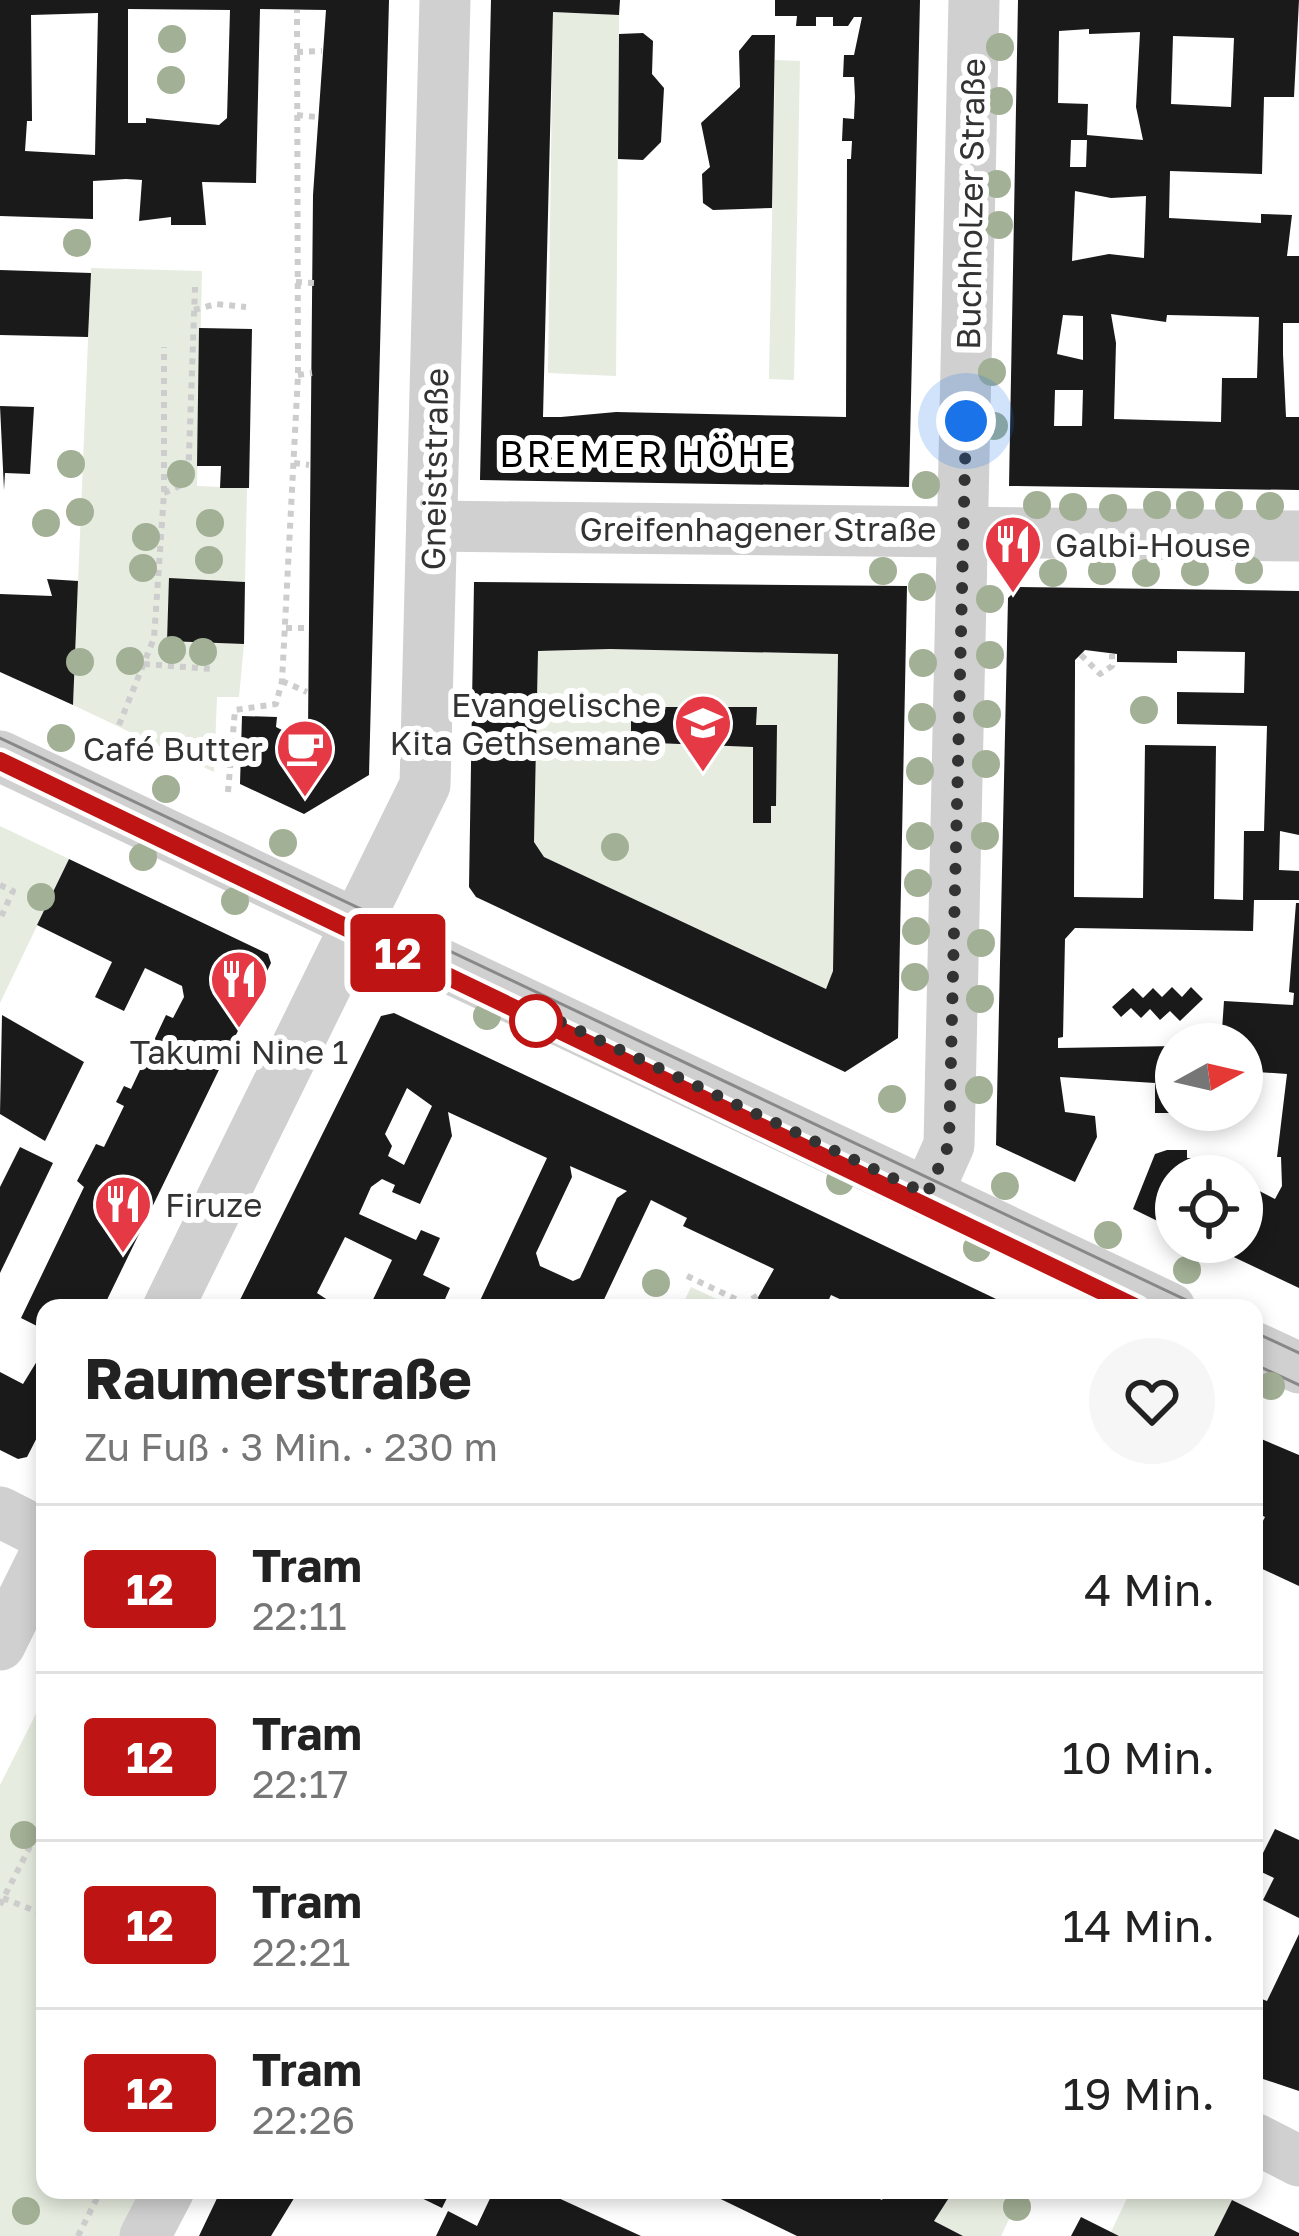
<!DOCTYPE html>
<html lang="de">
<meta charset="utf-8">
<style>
body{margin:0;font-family:"Golos Text",sans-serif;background:#f6f6f6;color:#222;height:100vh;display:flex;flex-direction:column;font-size:45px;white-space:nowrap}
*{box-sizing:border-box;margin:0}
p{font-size:39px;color:#767676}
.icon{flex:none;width:66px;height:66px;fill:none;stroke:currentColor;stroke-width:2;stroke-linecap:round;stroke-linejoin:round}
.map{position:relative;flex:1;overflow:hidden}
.details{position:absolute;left:36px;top:1299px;width:1227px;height:900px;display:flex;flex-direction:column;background:#fff;border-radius:24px;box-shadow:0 6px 18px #0003}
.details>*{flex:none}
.badge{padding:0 24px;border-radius:9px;font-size:42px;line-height:78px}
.needle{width:78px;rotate:82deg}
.fabs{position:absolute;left:1155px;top:1023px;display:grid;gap:24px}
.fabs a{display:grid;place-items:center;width:108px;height:108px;border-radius:50%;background:#fff;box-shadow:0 6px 18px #0003;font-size:60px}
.you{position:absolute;width:60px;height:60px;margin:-30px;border:9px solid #fff;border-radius:50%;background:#1a73e8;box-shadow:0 0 0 18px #1a73e833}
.map>.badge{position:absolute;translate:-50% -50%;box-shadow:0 0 0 6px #fff}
.round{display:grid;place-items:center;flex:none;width:126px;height:126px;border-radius:63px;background:#f6f6f6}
.summary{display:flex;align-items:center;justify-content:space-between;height:204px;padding:0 48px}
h1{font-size:57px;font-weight:700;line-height:90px}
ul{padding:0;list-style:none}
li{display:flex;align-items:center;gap:36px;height:168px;padding:0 48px;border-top:3px solid #e0e0e0}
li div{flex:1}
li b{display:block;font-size:45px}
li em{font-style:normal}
li .badge{min-width:132px;font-weight:700;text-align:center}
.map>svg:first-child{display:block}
.green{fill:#e6ecdf}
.building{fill:#1a1a1a;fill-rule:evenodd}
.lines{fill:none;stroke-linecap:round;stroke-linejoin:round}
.path{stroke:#cdcdcd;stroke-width:6;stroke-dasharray:6 6;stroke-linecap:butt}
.minor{stroke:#d0d0d0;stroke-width:51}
.tram{stroke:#888;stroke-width:3}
.tree{fill:#a2b095}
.line-casing{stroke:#fff;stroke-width:27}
.line{stroke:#be1414;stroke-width:18}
.walk{stroke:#333;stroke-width:12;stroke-dasharray:0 21.6}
.stop-dot{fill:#fff;stroke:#be1414;stroke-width:6}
.labels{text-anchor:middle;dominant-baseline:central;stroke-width:12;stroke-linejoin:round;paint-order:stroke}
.street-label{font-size:33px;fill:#333;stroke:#fff}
.poi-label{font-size:33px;fill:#333;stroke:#fff;text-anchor:start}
.neighbourhood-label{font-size:36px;letter-spacing:3px;fill:#000;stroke:#fff}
</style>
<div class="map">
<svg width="1299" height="2236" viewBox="0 0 1299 2236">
<rect width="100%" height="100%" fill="#fff"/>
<g class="green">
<path d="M553,12L619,15L616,376L548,373Z"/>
<path d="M775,60L800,61L794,380L769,379Z"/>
<path d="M91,268L202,271L197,486L247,488L245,582L170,579L167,640L244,644L239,697H217L214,772L73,705Z"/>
<path d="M610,649L838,654L833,971L826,989L544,857L534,842L538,651Z"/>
<path d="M0,826L69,859L0,1003Z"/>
<path d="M691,1287L736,1308H681Z"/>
<path d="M45,1696V2190H153L130,2236H0V1785Z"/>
<path d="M954,2190H1023L1001,2236H963L934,2221Z"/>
<path d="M1131,2190H1213L1232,2200L1214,2236H1119L1111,2232Z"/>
</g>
<g class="building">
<path d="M0,0H389L369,775L304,814L240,784L242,716L277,717L276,727L294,736L308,730L313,195L326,10L260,9L256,183L202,182L206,225H171V217L139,221L142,180L126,179L93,181V219L0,216ZM128,9L230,10L227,118L219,125L146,118V123H128ZM98,13L95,155L25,151L27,121H32L31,15Z"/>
<path d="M491,0H620L619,15L553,12L543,417H561L616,412L846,417L847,159H851L852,141H842L843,118L854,119L855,97L854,77H843L844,55H854L862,17H854L848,26H833V17H816V26H796L797,16H775V0H920L909,487L480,480Z"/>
<path d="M1018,0H1299L1294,97H1264L1262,174L1170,171L1169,218L1261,223V214L1292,215L1287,256H1299V323H1283V354L1286,417H1299V490L1009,486ZM1089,29V34L1140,32L1136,107L1143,140L1087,135L1088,104L1058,103L1059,31ZM1173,36L1234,38L1231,107L1171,104ZM1071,140H1087L1086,167H1070ZM1075,191L1111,198L1146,196L1144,258L1109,254L1072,261ZM1111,314L1166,322L1167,315L1259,317L1257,378H1222L1221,422L1114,419L1116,343ZM1063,315L1083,316V360L1057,354ZM1055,390H1083L1082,426H1054Z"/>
<path d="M643,33L653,41L652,74L664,88L661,142L643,160L618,159L619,34Z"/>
<path d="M752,35H775L772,208L713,210L703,203L702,174L710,167L701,123L740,87L739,51Z"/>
<path d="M0,270L91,273L88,337L0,335Z"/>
<path d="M199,328L252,329L249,488H220L221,466H197Z"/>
<path d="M0,406L34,407L30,474L5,473L4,490Z"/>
<path d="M169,578L245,582L244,644L167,641Z"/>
<path d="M47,579L78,581L73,705L0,672V594L52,596Z"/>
<path d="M474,582L907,586L898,1038L845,1072L476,897L469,887ZM610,649L838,654L833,971L826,989L544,857L534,842L538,651Z"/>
<path d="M1019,587L1299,591V835L1280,831L1279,870L1299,871V900H1254L1253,931L1075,928L1065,939L1063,1037L1058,1038V1048L1176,1046V1113H1155V1083L1060,1077L1065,1112L1095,1116L1097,1137L1075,1182L996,1145L1008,598ZM1085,650L1117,654V662L1177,663V651L1245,652L1244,693L1177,692V724L1267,726L1264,831H1244L1243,900L1214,899L1216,746L1145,745L1143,898L1074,897L1075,672V660Z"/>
<path d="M631,707H757L756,725H777L776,806H771V823H753V747L631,742Z"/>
<path d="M69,859L268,954L271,963L103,1308H45V1330L21,1318L84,1187L77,1181L96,1144L104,1147L124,1106L116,1102L124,1086L131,1089L166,1015L173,1018L184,997L182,986L145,968L124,1011L95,997L112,962L37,925Z"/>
<path d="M1296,903H1299V1288L1202,1242H1242V1182L1275,1199L1282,1186L1281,1157H1277L1287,1074L1242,1071V1044H1221L1224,1001L1293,1005L1294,993L1289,992Z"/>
<path d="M1172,987L1182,997L1191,987L1203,999L1180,1021L1170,1011L1160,1020L1150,1009L1141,1018L1131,1008L1121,1017L1112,1007L1133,988L1143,998L1153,988L1162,997Z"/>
<path d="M394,1013L732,1173L1015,1308H859L831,1295L825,1308H752L774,1269L683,1226L687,1218L651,1200L600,1308H484L478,1305L547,1158L448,1112L452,1136L420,1204L392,1192L395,1185L382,1179L371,1187L359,1214L416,1240L421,1230L440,1238L423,1275L450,1288L441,1308H369L392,1260L345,1237L317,1293L340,1308H236L381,1016ZM407,1088L432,1106L404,1165L388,1156L392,1146L385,1134ZM570,1166L627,1191L617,1198L580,1278L573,1281L540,1266L536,1253L572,1177Z"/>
<path d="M2,1015L84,1062L45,1141L0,1114Z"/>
<path d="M1199,1110H1216L1215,1121H1200Z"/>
<path d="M20,1147L53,1163L0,1273V1187Z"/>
<path d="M1167,1150H1187V1158H1213L1212,1168L1229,1176H1176V1230L1133,1209L1155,1154Z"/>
<path d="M45,1348V1422L27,1457L18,1459L0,1450V1372L23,1384Z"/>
<path d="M1254,1436L1299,1455V1586L1254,1565V1538L1265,1517L1254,1511Z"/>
<path d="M1275,1829L1299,1840V1918L1263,1900L1274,1878L1255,1869Z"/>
<path d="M1299,1934V2091L1254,2076V1996L1267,2001Z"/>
<path d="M221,2190H299L271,2236H199Z"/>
<path d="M405,2190H451L442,2208Z"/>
<path d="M494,2190H541L641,2236H436L448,2211L477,2226Z"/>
<path d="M702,2190H861L882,2200L887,2190H954L934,2221L963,2236H797Z"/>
<path d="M1232,2200L1299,2233V2236H1214Z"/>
<path d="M1081,2217L1119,2236H1071Z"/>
</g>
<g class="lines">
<g class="path">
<path d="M297,52L322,51"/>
<path d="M297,115L316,117"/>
<path d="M296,282L314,283"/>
<path d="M194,310L216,304L246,307"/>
<path d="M298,375L312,373"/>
<path d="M294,463L309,465"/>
<path d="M164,493L188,482L195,287"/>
<path d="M286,628H305"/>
<path d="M1081,655L1100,674L1112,666V654"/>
<path d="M144,664L212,669"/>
<path d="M282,681L307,692"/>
<path d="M119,725L154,638L164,493V347"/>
<path d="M228,792L235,710L276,704L282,681L298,375L297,10"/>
<path d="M0,885L13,891L0,919"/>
<path d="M687,1276L744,1303L759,1295"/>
<path d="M3,1898L45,1915"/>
<path d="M0,1905L45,1817"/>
<path d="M78,2236L101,2190"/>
</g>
<g class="minor">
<path d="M432,526L1299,536"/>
<path d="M0,756L1170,1308"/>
<path d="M927,1194L949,1145L974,0"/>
<path d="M168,1308L425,785L445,0"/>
<path d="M1254,1347L1299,1368"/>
<path d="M0,1512L45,1535"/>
<path d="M0,1645L45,1554"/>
<path d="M1254,2138L1299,2161"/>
<path d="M145,2236L169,2190"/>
</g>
<g class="tram">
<path d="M0,738L1203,1308"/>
<path d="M0,761L1137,1308"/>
<path d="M1254,1332L1299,1353"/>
<path d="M1254,1364L1299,1385"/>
</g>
</g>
<g class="tree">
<circle cx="172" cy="39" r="14"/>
<circle cx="1000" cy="47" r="14"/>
<circle cx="171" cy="80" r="14"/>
<circle cx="999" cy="101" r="14"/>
<circle cx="997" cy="184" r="14"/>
<circle cx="999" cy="225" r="14"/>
<circle cx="77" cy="243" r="14"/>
<circle cx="992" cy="372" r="14"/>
<circle cx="994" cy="426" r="14"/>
<circle cx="71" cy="464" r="14"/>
<circle cx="181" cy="474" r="14"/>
<circle cx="926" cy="485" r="14"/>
<circle cx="1037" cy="505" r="14"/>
<circle cx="1157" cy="505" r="14"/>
<circle cx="1190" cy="505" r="14"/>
<circle cx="1229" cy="505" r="14"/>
<circle cx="1270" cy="506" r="14"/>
<circle cx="1073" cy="507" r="14"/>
<circle cx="1113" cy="508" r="14"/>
<circle cx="80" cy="512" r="14"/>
<circle cx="46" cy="523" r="14"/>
<circle cx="210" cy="523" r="14"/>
<circle cx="146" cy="537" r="14"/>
<circle cx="209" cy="560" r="14"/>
<circle cx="143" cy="568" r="14"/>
<circle cx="1249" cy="570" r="14"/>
<circle cx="883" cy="571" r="14"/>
<circle cx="1102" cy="571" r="14"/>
<circle cx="1195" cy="572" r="14"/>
<circle cx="1053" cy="573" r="14"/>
<circle cx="1146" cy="573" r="14"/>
<circle cx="922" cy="587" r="14"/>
<circle cx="990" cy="599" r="14"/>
<circle cx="172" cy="650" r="14"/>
<circle cx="203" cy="652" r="14"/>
<circle cx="990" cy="655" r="14"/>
<circle cx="130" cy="661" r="14"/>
<circle cx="80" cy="662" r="14"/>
<circle cx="923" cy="663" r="14"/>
<circle cx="1144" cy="710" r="14"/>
<circle cx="987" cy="714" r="14"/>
<circle cx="922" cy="717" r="14"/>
<circle cx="61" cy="738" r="14"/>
<circle cx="986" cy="764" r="14"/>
<circle cx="920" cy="771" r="14"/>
<circle cx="166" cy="789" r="14"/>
<circle cx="920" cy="836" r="14"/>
<circle cx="985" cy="836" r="14"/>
<circle cx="283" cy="843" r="14"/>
<circle cx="615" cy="847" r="14"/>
<circle cx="143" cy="857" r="14"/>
<circle cx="918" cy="883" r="14"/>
<circle cx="41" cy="897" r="14"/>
<circle cx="235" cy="901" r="14"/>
<circle cx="916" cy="931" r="14"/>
<circle cx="981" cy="943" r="14"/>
<circle cx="915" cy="977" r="14"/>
<circle cx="980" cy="999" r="14"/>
<circle cx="487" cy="1016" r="14"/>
<circle cx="979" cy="1090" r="14"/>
<circle cx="892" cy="1099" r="14"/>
<circle cx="840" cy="1181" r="14"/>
<circle cx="1005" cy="1186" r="14"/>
<circle cx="1108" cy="1235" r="14"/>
<circle cx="977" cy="1248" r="14"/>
<circle cx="1187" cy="1270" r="14"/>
<circle cx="656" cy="1283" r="14"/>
<circle cx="1271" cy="1386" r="14"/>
<circle cx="24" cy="1835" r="14"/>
<circle cx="1017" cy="2207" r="14"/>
<circle cx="26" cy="2211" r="14"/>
</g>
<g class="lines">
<g class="line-casing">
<path id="line" d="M0,761L1137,1308"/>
</g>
<use href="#line" class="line"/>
<path class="walk" d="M536,1021L533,1009L927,1194L949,1144L966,421"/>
</g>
<defs>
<g id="restaurant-pin" transform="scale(3)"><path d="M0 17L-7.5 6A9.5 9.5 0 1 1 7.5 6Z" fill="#e63946" stroke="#fff"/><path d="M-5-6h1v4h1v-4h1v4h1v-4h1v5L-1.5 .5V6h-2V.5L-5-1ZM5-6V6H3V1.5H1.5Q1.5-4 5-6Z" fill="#fff"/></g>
<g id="school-pin" transform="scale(3)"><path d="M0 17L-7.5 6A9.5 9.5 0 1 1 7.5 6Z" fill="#e63946" stroke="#fff"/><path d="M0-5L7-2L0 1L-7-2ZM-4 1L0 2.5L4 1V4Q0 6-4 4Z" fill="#fff"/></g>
<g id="cafe-pin" transform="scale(3)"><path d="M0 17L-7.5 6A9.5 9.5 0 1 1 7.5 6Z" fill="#e63946" stroke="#fff"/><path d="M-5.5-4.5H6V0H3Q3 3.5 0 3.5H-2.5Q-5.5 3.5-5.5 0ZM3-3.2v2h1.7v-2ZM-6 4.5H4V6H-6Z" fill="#fff"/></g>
</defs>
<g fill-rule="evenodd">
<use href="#restaurant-pin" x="1013" y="544"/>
<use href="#school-pin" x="703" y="723"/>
<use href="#cafe-pin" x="305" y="748"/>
<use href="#restaurant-pin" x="239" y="979"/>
<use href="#restaurant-pin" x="123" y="1204"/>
</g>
<circle class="stop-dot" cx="536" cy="1021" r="24"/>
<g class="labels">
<g class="street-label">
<text transform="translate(970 204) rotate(-89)">Buchholzer Straße</text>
<text transform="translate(434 469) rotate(-89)">Gneiststraße</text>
<text x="758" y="528">Greifenhagener Straße</text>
</g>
<g class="poi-label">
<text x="1055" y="544">Galbi-House</text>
<text x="661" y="704" text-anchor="end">Evangelische<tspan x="661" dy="38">Kita Gethsemane</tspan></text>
<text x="263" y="748" text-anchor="end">Café Butter</text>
<text x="239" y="1051" text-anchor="middle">Takumi Nine 1</text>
<text x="165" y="1204">Firuze</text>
</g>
<g class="neighbourhood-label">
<text x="646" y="453">BREMER HÖHE</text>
</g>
</g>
</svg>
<div class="fabs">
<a><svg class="needle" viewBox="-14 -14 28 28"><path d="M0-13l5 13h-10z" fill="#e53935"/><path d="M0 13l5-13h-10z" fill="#767676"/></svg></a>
<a><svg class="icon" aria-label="locate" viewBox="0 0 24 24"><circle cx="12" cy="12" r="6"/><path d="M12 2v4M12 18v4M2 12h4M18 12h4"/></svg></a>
</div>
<div class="you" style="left:966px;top:421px"></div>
<b class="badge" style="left:398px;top:953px;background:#be1414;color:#fff">12</b>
<section class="details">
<div class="summary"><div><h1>Raumerstraße</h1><p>Zu Fuß · 3 Min. · 230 m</p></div><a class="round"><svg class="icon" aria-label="heart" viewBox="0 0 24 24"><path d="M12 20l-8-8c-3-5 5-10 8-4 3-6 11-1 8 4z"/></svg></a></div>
<ul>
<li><span class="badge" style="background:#be1414;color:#fff">12</span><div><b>Tram</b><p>22:11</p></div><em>4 Min.</em></li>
<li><span class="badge" style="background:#be1414;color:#fff">12</span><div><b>Tram</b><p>22:17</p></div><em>10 Min.</em></li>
<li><span class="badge" style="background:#be1414;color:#fff">12</span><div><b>Tram</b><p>22:21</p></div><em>14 Min.</em></li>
<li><span class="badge" style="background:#be1414;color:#fff">12</span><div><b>Tram</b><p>22:26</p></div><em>19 Min.</em></li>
</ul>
</section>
</div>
